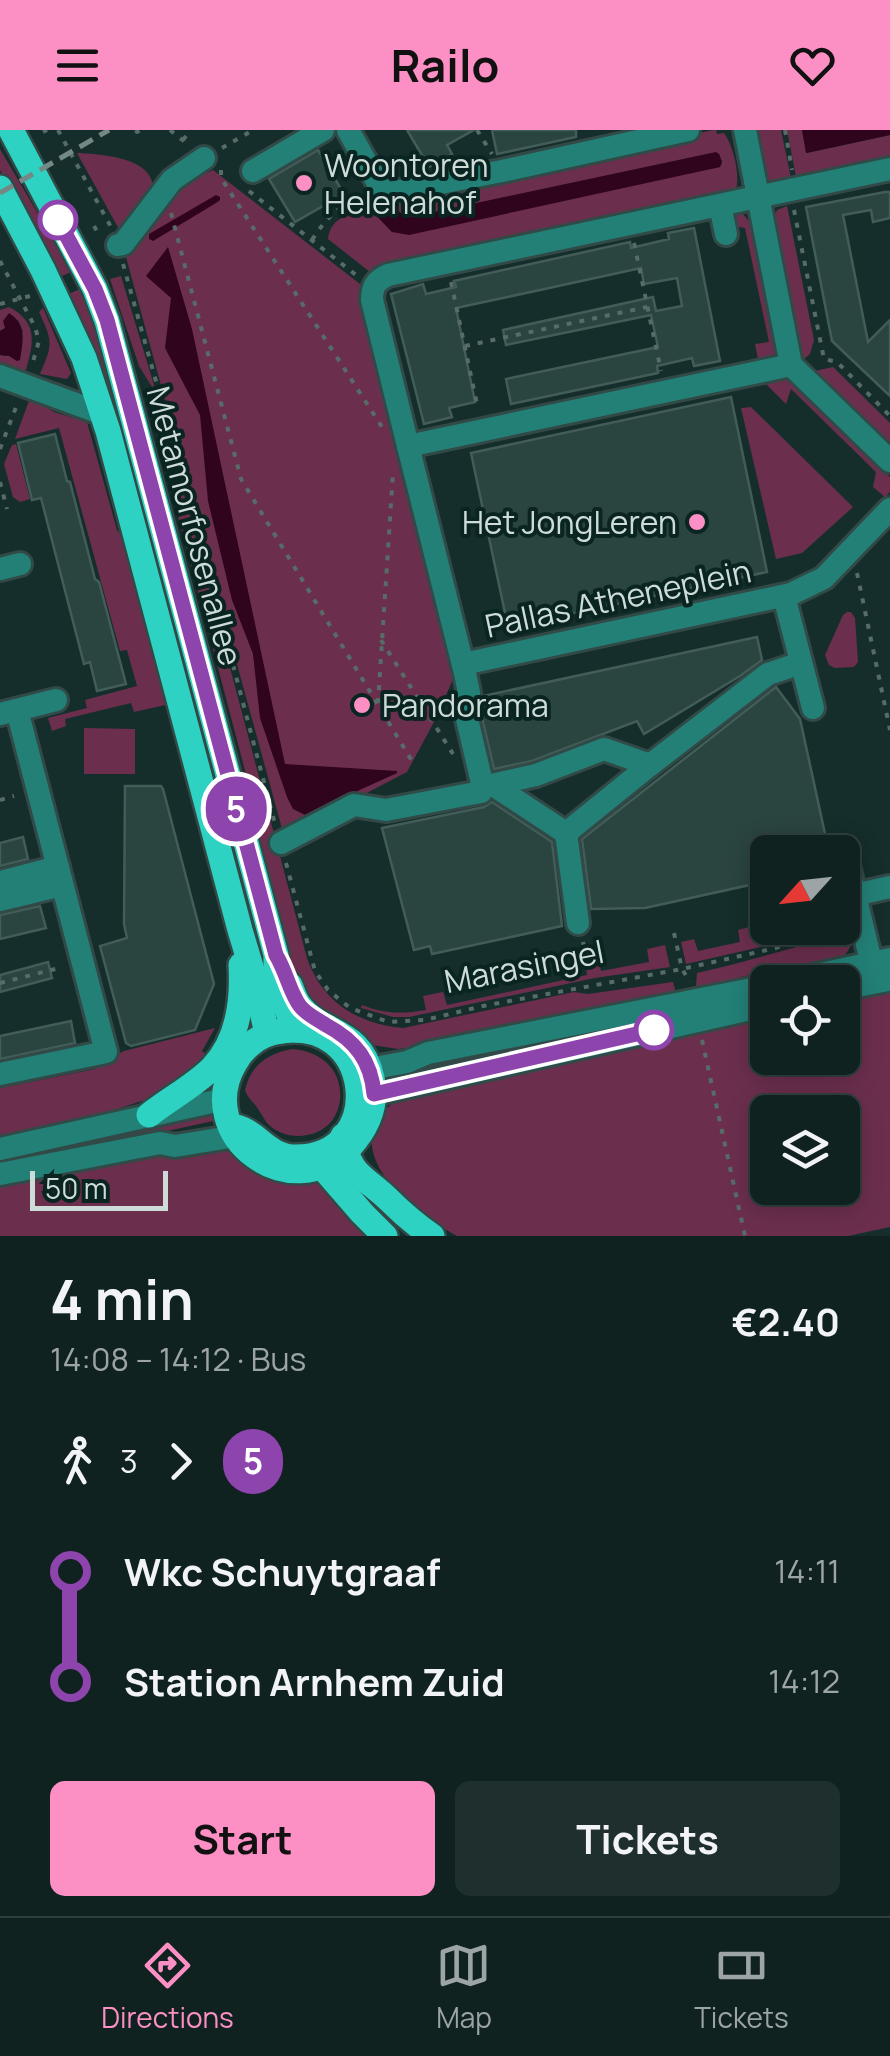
<!DOCTYPE html>
<meta charset="utf-8">
<style>
body{margin:0;font-family:Manrope,sans-serif;background:#1e2f2d;color:#f1f3f6;height:100vh;display:flex;flex-direction:column;font-size:38px;white-space:nowrap}
*{box-sizing:border-box;margin:0}
p{font-size:32px;color:#9ca4a5}
.icon{flex:none;width:55px;height:55px;fill:none;stroke:currentColor;stroke-width:2;stroke-linecap:round;stroke-linejoin:round}
.map{position:relative;height:1106px;overflow:hidden}
.sheet{display:flex;flex-direction:column;background:#102220;flex:1}
.sheet>*{flex:none}
.badge{padding:0 20px;border-radius:32px;font-size:35px;line-height:65px}
.needle{width:65px;rotate:243deg}
.fabs{position:absolute;left:750px;top:705px;display:grid;gap:20px}
.fabs a{display:grid;place-items:center;width:110px;height:110px;border-radius:15px;background:#102220;box-shadow:0 5px 25px #0003,0 0 0 2px #303f3e;font-size:50px}
.scale{position:absolute;left:30px;bottom:25px;width:138px;box-sizing:border-box;padding-left:10px;border:5px solid #cddcd9;border-top:0;font-size:28px;line-height:35px;white-space:nowrap;color:#cddcd9;-webkit-text-stroke:8px #0a2521;paint-order:stroke}
.map>.badge{position:absolute;translate:-50% -50%;box-shadow:0 0 0 5px #fff}
.legs{display:flex;align-items:center;gap:15px;height:110px;padding:0 50px;font-size:32px}
.legs p{margin-inline-start:auto}
.head{display:flex;align-items:center;justify-content:space-between;height:170px;padding:0 50px}
h1{font-size:55px;font-weight:700;line-height:75px}
.action{display:flex;gap:20px;margin-top:auto;padding:20px 50px}
.action a{flex:1;height:115px;border-radius:15px;background:#fc8fc3;color:#111;font-size:40px;font-weight:700;line-height:115px;text-align:center}
.action a+a{background:#1e2f2d;color:#f1f3f6}
ul{padding:0 50px;list-style:none}
li{display:flex;align-items:center;gap:35px;height:110px;font-size:38px}
li i{display:grid;place-items:center;width:15px;height:100%;margin:0 12px;background:currentColor}
li i::after{content:'';width:25px;height:25px;margin:-12px;border:8px solid;border-radius:50%;background:#102220}
li p{margin-inline-start:auto}
li:first-child i{background:linear-gradient(#0000 50%,currentColor 0)}
li:last-child i{background:linear-gradient(currentColor 50%,#0000 0)}
header{display:flex;justify-content:space-between;align-items:center;height:130px;padding:0 50px;background:#fc8fc3;color:#111;font-size:45px;font-weight:700}
.tab-bar{display:flex;justify-content:space-around;align-items:center;height:140px;border-top:2px solid #303f3e;background:#102220;font-size:28px;color:#9ca4a5}
.tab-bar a{display:grid;justify-items:center;gap:5px}
.tab-bar .active{color:#fc8fc3}
.map>svg:first-child{display:block}
.green{fill:#6b2f4d;fill-rule:evenodd}
.water{fill:#30041d}
.building{fill:#2a4440;stroke:#425c58;stroke-width:2.5}
.lines{fill:none;stroke-linecap:round;stroke-linejoin:round}
.minor-casing{stroke:#324a47;stroke-width:28}
.major-casing{stroke:#324a47;stroke-width:30}
.path{stroke:#576c69;stroke-width:4;stroke-dasharray:5 8;stroke-linecap:butt}
.minor{stroke:#238077;stroke-width:22}
.major{stroke:#2ed2c2;stroke-width:25}
.rail{stroke:#748885;stroke-width:5;stroke-dasharray:15 8;stroke-linecap:butt}
.line-1-casing{stroke:#fff;stroke-width:22}
.line-1{stroke:#8e44ad;stroke-width:15}
.poi-dot{fill:#fc8fc3;stroke:#0a2521;stroke-width:4}
.stop-1-dot{fill:#fff;stroke:#8e44ad;stroke-width:5}
.labels{text-anchor:middle;dominant-baseline:central;stroke-width:8;stroke-linejoin:round;paint-order:stroke}
.poi-label{font-size:32px;fill:#cddcd9;stroke:#0a2521;text-anchor:start}
.street-label{font-size:32px;fill:#cddcd9;stroke:#0a2521}
</style>
<header><svg class="icon" aria-label="menu" viewBox="0 0 24 24"><path d="M4 6h16M4 12h16M4 18h16"/></svg>Railo<svg class="icon" aria-label="heart" viewBox="0 0 24 24"><path d="M12 20l-8-8c-3-5 5-10 8-4 3-6 11-1 8 4z"/></svg></header>
<div class="map">
<svg width="890" height="1106" viewBox="0 0 890 1106">
<rect width="100%" height="100%" fill="#152e2b"/>
<g class="green">
<path d="M713,0H716L717,4L724,3C734,17 740,44 736,60L375,146L328,109C331,85 352,84 371,80L392,102L720,37L722,32L719,24L406,88L392,75L407,72V67Z"/>
<path d="M752,0H781L792,53L768,54L764,50Z"/>
<path d="M787,0H802L807,23L890,5V32L797,52Z"/>
<path d="M0,19L38,84L58,109L75,140L60,147L0,40Z"/>
<path d="M77,23C102,24 159,28 152,63L120,101Z"/>
<path d="M213,40L369,161L361,173L455,545L434,592L407,642L284,706L126,127L127,122L181,55Z"/>
<path d="M787,76L814,210L810,224L804,229L798,227L772,91L777,80Z"/>
<path d="M741,82L755,98L777,220L771,230L759,234L755,214L769,212L745,98L732,96L730,83Z"/>
<path d="M121,146L157,265L139,236L110,149Z"/>
<path d="M82,158L104,217L281,892L272,894L89,213L69,164Z"/>
<path d="M9,177C40,193 33,216 25,243L0,234V225L6,226L23,202L18,190L0,201V180Z"/>
<path d="M43,178L71,243L67,249L40,244C53,214 53,212 39,182Z"/>
<path d="M833,237L890,293V319L810,242Z"/>
<path d="M788,247L888,340L885,343L890,347V362L885,367L873,357L876,342L791,259L786,274L763,251Z"/>
<path d="M30,268L54,282L87,292L117,400L128,411L170,574L134,582L131,573L65,589L66,596L52,601L48,588L87,578L85,570L137,556L127,520L120,521L59,298L15,309Z"/>
<path d="M751,277L853,377L802,423L776,429L741,278Z"/>
<path d="M16,314L30,369L20,372L13,367L4,334L12,315Z"/>
<path d="M172,319L307,828C322,872 358,894 403,898L574,862L588,864L673,852L676,863L425,915L398,919L372,915L321,883L298,855L289,832L256,716L250,663L243,633L175,374L169,320Z"/>
<path d="M847,482H851L855,488L858,532L854,537L835,538L829,535L825,525L843,485Z"/>
<path d="M84,598L135,599V644H84Z"/>
<path d="M749,797L752,809L785,802V798L798,799L827,798L770,815L686,834L681,812L694,809L698,821L740,812L738,800Z"/>
<path d="M853,802C855,843 788,846 758,853L754,844L714,854L696,856L697,843C750,831 800,815 853,802Z"/>
<path d="M665,815L670,837L595,848L409,887H393L361,878L362,875C384,884 403,884 426,880L423,866L443,862L447,875L587,845L585,831L598,828L601,841L649,832L647,819Z"/>
<path d="M890,860V1097L848,1106H457C420,1085 343,1031 383,982C390,974 400,969 409,963L767,881L768,928H842L843,871ZM768,982H842V1058H768Z"/>
<path d="M683,880L685,889L381,955L379,945Z"/>
<path d="M215,898L202,921L210,928L169,962L38,1005L0,1014V958L95,939L105,931L118,928V924L124,921Z"/>
<path d="M292,919C320,921 343,939 340,970C339,977 336,986 331,992C315,1010 284,1011 267,993C265,990 260,982 258,979C254,972 248,969 245,960C251,935 267,924 292,919Z"/>
<path d="M216,979L218,990L0,1037V1026Z"/>
<path d="M197,1018H221L318,1052L335,1064L373,1106H0V1051L50,1047Z"/>
</g>
<g class="water">
<path d="M802,0H890V5L806,23Z"/>
<path d="M716,22L719,24L722,32L720,37L409,105L392,102L371,80L392,75L406,88Z"/>
<path d="M216,65L220,67V70L216,73L153,111L149,109V104Z"/>
<path d="M168,117L192,199L285,634L397,641V643L305,685L293,679L287,667L260,588L253,524L232,470L208,371L200,285L165,218L171,168L146,146Z"/>
<path d="M9,183C27,194 23,212 20,230L17,231L9,226L0,225V201L5,198L3,191Z"/>
</g>
<g class="building">
<path d="M407,0H474L447,15L452,24L429,37Z"/>
<path d="M492,0H576V7L497,24Z"/>
<path d="M318,20L344,64L295,92L269,49Z"/>
<path d="M885,62H890V88L873,92L871,80L843,85L868,212L890,190V266L832,211L806,77Z"/>
<path d="M694,98L720,231L694,236L692,228L657,236L658,243L511,274L506,249L658,217L651,185L506,215L503,200L653,167L656,181L682,176L677,148L644,154L641,138L540,160L456,178L475,272L449,278L452,287L424,294L391,164L423,154L426,164L456,157L454,151L630,112L631,118L669,109L668,103Z"/>
<path d="M731,267L767,442L508,497L471,323Z"/>
<path d="M55,304L67,351L70,352L95,449L99,452L126,554L97,561L90,532L84,534L41,368L32,370L18,313Z"/>
<path d="M757,507L762,530L740,546L644,604L637,591L532,631L494,639L479,575L483,566Z"/>
<path d="M776,557L800,589L829,722H768V751L645,778L591,779L582,709Z"/>
<path d="M125,656H161L163,659L214,854L195,900L131,916L126,913L100,816L127,808L124,794Z"/>
<path d="M492,672L552,712L562,796L432,824L430,816L414,820L382,698L484,677Z"/>
<path d="M23,707L28,729L0,736V713Z"/>
<path d="M40,776L46,798L0,809V785Z"/>
<path d="M48,832L52,848L0,862V845Z"/>
<path d="M71,891L75,913L0,929V906Z"/>
</g>
<g class="lines">
<g class="minor-casing">
<g id="minor">
<path d="M348,0L384,64L502,41L688,0"/>
<path d="M745,0L791,235L890,331"/>
<path d="M253,41L323,0"/>
<path d="M720,75L726,104"/>
<path d="M118,115L123,114L172,50L204,28"/>
<path d="M0,246L103,284"/>
<path d="M408,316L372,170C372,157 375,151 388,145L890,39"/>
<path d="M0,439L20,434"/>
<path d="M784,466L813,578"/>
<path d="M463,534L791,464L824,448L890,379"/>
<path d="M0,584L56,570"/>
<path d="M493,655L566,703L578,793"/>
<path d="M483,657L463,572L469,563L465,543L408,316L791,235"/>
<path d="M566,703L650,635L768,544L801,533"/>
<path d="M281,713L354,675L386,680L481,662L483,657L536,645L604,619L650,635"/>
<path d="M849,740L876,852"/>
<path d="M0,752L58,737"/>
<path d="M845,767L890,757"/>
<path d="M0,770L62,755"/>
<path d="M784,852L890,829"/>
<path d="M842,859L888,850"/>
<path d="M369,939L407,932L428,923L768,856"/>
<path d="M0,944L106,922L17,580"/>
<path d="M374,964L768,875"/>
<path d="M0,1019L225,969"/>
<path d="M0,1044L160,1013L175,1016L236,1006"/>
</g>
</g>
<g class="major-casing">
<g id="major">
<path d="M11,0L95,159L107,191L276,825C275,853 284,875 296,900"/>
<path d="M0,58L43,140L84,228L108,301L240,800L255,850L267,904"/>
<path d="M149,985C169,969 194,956 212,938C238,911 243,870 241,835"/>
<path d="M230,996C257,998 265,1027 296,1027C389,1027 374,881 276,902C259,905 243,918 235,933C192,1006 291,1080 350,1017C368,997 378,975 372,948C361,897 322,905 300,876C295,870 293,862 290,855"/>
<path d="M343,1006C349,1046 363,1045 388,1069C402,1083 416,1095 432,1106"/>
<path d="M323,1038L362,1083L385,1106"/>
</g>
</g>
<g class="path">
<path d="M58,0L111,97"/>
<path d="M136,0L137,2L142,0"/>
<path d="M170,0L190,16"/>
<path d="M477,0L492,24"/>
<path d="M785,0L792,40"/>
<path d="M43,2L47,0"/>
<path d="M183,10L191,0"/>
<path d="M222,18L253,0"/>
<path d="M221,40V48L382,297"/>
<path d="M249,61L356,145"/>
<path d="M794,80L824,229L837,232L890,286"/>
<path d="M171,83L241,349L412,631"/>
<path d="M94,96L99,105"/>
<path d="M312,110C326,88 339,74 365,68"/>
<path d="M634,113L661,241"/>
<path d="M0,131L35,197L39,211L32,235"/>
<path d="M123,134L190,372L275,694"/>
<path d="M451,152L478,279"/>
<path d="M0,174L30,166"/>
<path d="M465,216L647,177"/>
<path d="M0,319L18,272"/>
<path d="M0,352L7,379"/>
<path d="M857,443L890,600"/>
<path d="M381,510L453,624"/>
<path d="M378,573L393,343"/>
<path d="M0,670L14,666"/>
<path d="M286,733L315,841L328,860L350,878L388,892L425,890L483,876L682,839L776,818L805,806L844,798"/>
<path d="M674,803L682,839L690,852"/>
<path d="M583,812L585,822"/>
<path d="M0,853L59,838"/>
<path d="M702,910L745,1106"/>
</g>
<use href="#minor" class="minor"/>
<use href="#major" class="major"/>
<path class="rail" d="M0,63L109,0"/>
</g>
<g class="lines">
<g class="line-1-casing">
<path id="line-1" d="M58,90L95,159L107,190L276,825C286,841 290,863 300,876C306,884 317,889 326,895C356,911 371,931 374,964L654,900"/>
</g>
<use href="#line-1" class="line-1"/>
</g>
<g class="poi-dot">
<circle cx="304" cy="53" r="10"/>
<circle cx="697" cy="392" r="10"/>
<circle cx="362" cy="575" r="10"/>
</g>
<g class="stop-1-dot">
<circle cx="58" cy="90" r="18"/>
<circle cx="654" cy="900" r="18"/>
</g>
<g class="labels">
<g class="poi-label">
<text x="324" y="35">Woontoren<tspan x="324" dy="37">Helenahof</tspan></text>
<text x="677" y="392" text-anchor="end">Het JongLeren</text>
<text x="382" y="575">Pandorama</text>
</g>
<g class="street-label">
<text transform="translate(195 396) rotate(75)">Metamorfosenallee</text>
<text transform="translate(618 468) rotate(-12)">Pallas Atheneplein</text>
<text transform="translate(524 836) rotate(-11)">Marasingel</text>
</g>
</g>
</svg>
<div class="fabs">
<a><svg class="needle" viewBox="-14 -14 28 28"><path d="M0-13l5 13h-10z" fill="#e53935"/><path d="M0 13l5-13h-10z" fill="#9ca4a5"/></svg></a>
<a><svg class="icon" aria-label="locate" viewBox="0 0 24 24"><circle cx="12" cy="12" r="6"/><path d="M12 2v4M12 18v4M2 12h4M18 12h4"/></svg></a>
<a><svg class="icon" aria-label="layers" viewBox="0 0 24 24"><path d="M12 4l9 5-9 5-9-5zM3 14l9 5 9-5"/></svg></a>
</div>
<div class="scale">50 m</div>
<b class="badge" style="left:236px;top:679px;background:#8e44ad;color:#fff">5</b>
</div>
<section class="sheet">
<div class="head"><div><h1>4 min</h1><p>14:08 – 14:12 · Bus</p></div><b>€2.40</b></div>
<div class="legs"><svg class="icon" aria-label="walk" viewBox="0 0 24 24"><circle cx="13" cy="4" r="2"/><path d="M13 8l-2 6 4 7M11 14l-3 7M7 12l3-4h3l4 4"/></svg>3<svg class="icon" aria-label="forward" viewBox="0 0 24 24"><path d="M9 5l7 7-7 7"/></svg><b class="badge" style="background:#8e44ad;color:#fff">5</b></div>
<ul>
<li><i style="color:#8e44ad"></i><b>Wkc Schuytgraaf</b><p>14:11</p></li>
<li><i style="color:#8e44ad"></i><b>Station Arnhem Zuid</b><p>14:12</p></li>
</ul>
<div class="action"><a>Start</a><a>Tickets</a></div>
</section>
<nav class="tab-bar">
<a class="active"><svg class="icon" aria-label="directions" viewBox="0 0 24 24"><path d="M12 3l9 9-9 9-9-9zM9 14v-3h6M13 9l2 2-2 2"/></svg>Directions</a>
<a><svg class="icon" aria-label="map" viewBox="0 0 24 24"><path d="M3 6l6-2 6 2 6-2v14l-6 2-6-2-6 2zM9 4v14M15 6v14"/></svg>Map</a>
<a><svg class="icon" aria-label="tickets" viewBox="0 0 24 24"><path d="M3 7h18v10H3zM15 7v10"/></svg>Tickets</a>
</nav>
